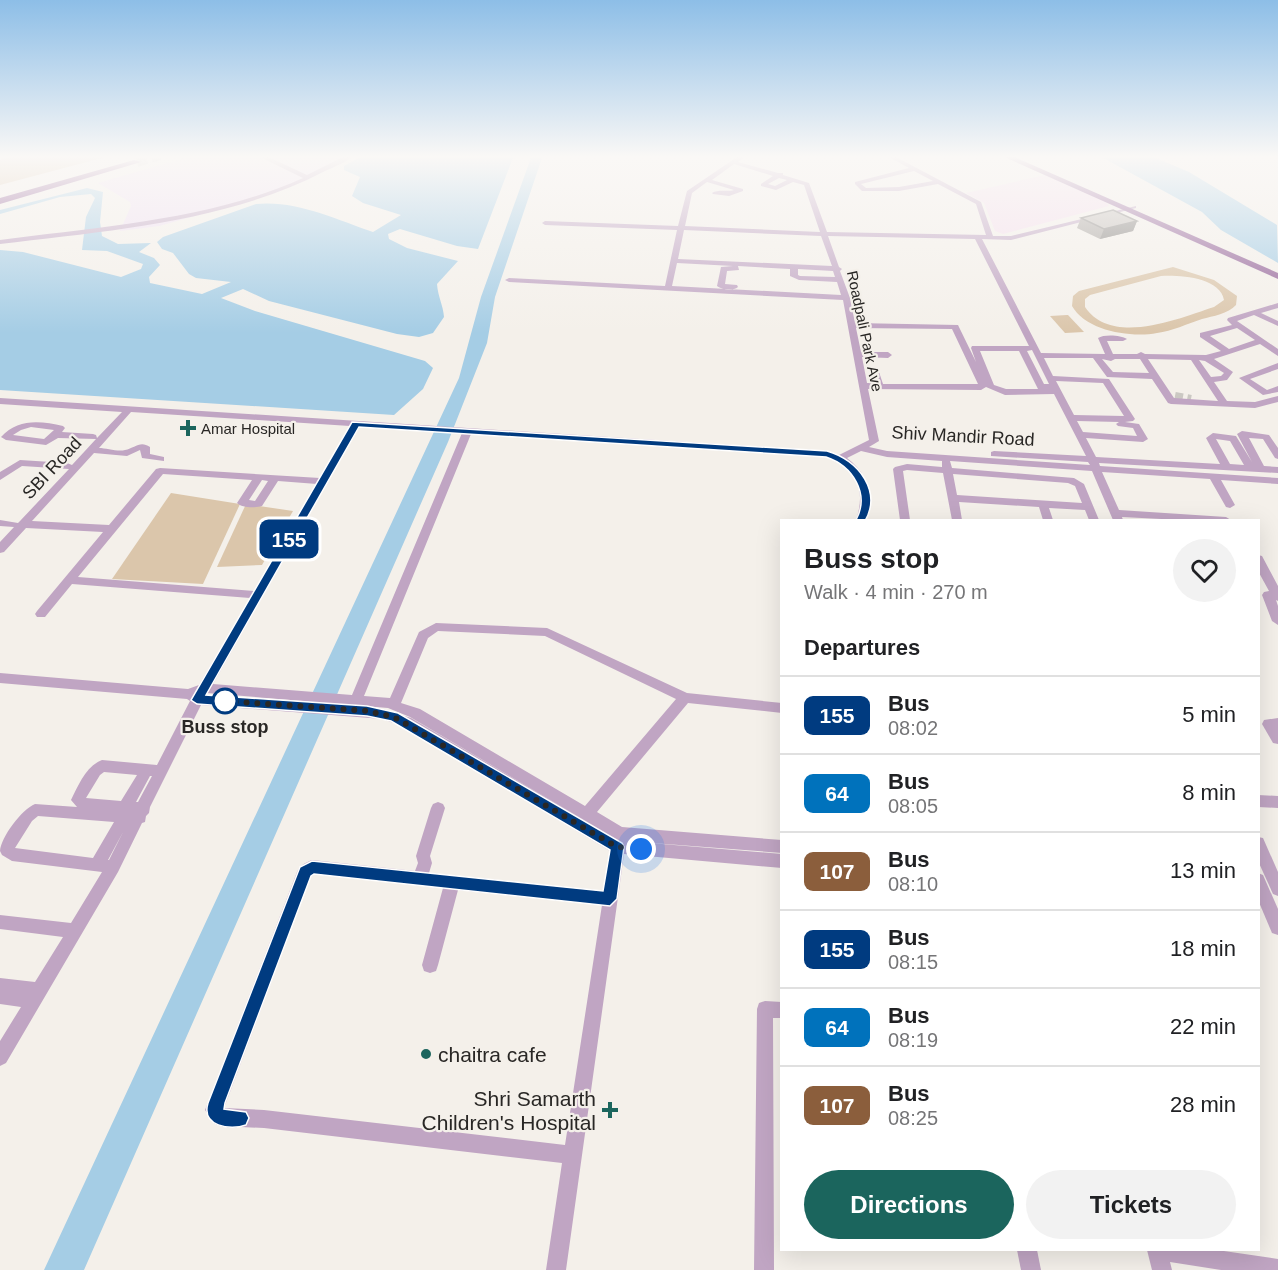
<!DOCTYPE html>
<meta charset="utf-8">
<style>
body{margin:0;font-family:Arial,sans-serif;background:#f2f2f2;color:#202124;height:100vh;display:flex;flex-direction:column;font-size:22px;white-space:nowrap}
*{box-sizing:border-box;margin:0}
p{font-size:20px;color:#757577}
.icon{flex:none;width:33px;height:33px;fill:none;stroke:currentColor;stroke-width:2;stroke-linecap:round;stroke-linejoin:round}
.map{position:relative;flex:1;overflow:hidden}
.drawer{position:absolute;left:780px;top:519px;width:480px;height:732px;display:flex;flex-direction:column;background:#fff;border-radius:0px;box-shadow:0 6px 24px #0002}
.drawer>*{flex:none}
.badge{padding:0 12px;border-radius:9px;font-size:21px;line-height:39px}
.you{position:absolute;width:30px;height:30px;margin:-15px;border:4px solid #fff;border-radius:50%;background:#1a73e8;box-shadow:0 0 0 9px #1a73e833}
.map>.badge{position:absolute;translate:-50% -50%;box-shadow:0 0 0 3px #fff}
h2{padding:0 24px;font-size:22px;line-height:54px}
.round{display:grid;place-items:center;flex:none;width:63px;height:63px;border-radius:32px;background:#f2f2f2}
.summary{display:flex;align-items:center;justify-content:space-between;height:102px;padding:0 24px}
h1{font-size:28px;font-weight:700;line-height:45px}
.button{display:flex;gap:12px;margin-top:auto;padding:12px 24px}
.button a{flex:1;height:69px;border-radius:36px;background:#1b655d;color:#fff;font-size:24px;font-weight:700;line-height:69px;text-align:center}
.button a+a{background:#f2f2f2;color:#202124}
ul{padding:0;list-style:none}
li{display:flex;align-items:center;gap:18px;height:78px;padding:0 24px;border-top:2px solid #e0e0e0}
li div{flex:1}
li b{display:block;font-size:22px}
li em{font-style:normal}
li .badge{min-width:66px;font-weight:700;text-align:center}
.map>svg:first-child{display:block}
.commercial{fill:#f0e0f3}
.medical{fill:#f5dfed}
.green{fill:#dbc6ab;fill-rule:evenodd}
.water{fill:#a5cde5}
.lines{fill:none;stroke-linecap:round;stroke-linejoin:round}
.minor-tunnel{stroke:#cbc8c3;stroke-width:8;stroke-dasharray:8 4.5;stroke-linecap:butt}
.highway-tunnel{stroke:#cbc8c3;stroke-width:10;stroke-dasharray:10 5;stroke-linecap:butt}
.minor{fill:#c0a5c3;fill-rule:evenodd}
.major{fill:#95659a;fill-rule:evenodd}
.highway{fill:#854d8b;fill-rule:evenodd}
.wall{fill:#a8a39f}
.shaded-wall{fill:#888582}
.building{fill:#c3beb9;stroke:#888582;stroke-width:1.5}
.line{fill:#003b80;stroke:#fff;stroke-width:1.5}
.walk{stroke:#292725;stroke-width:6;stroke-dasharray:0 10.8}
.poi-dot{fill:#1b655d;stroke:#f4f0ea;stroke-width:2}
.stop-dot{fill:#fff;stroke:#003b80;stroke-width:3}
.labels{text-anchor:middle;dominant-baseline:central;stroke-width:4.5;stroke-linejoin:round;paint-order:stroke}
.far-street-label{font-size:15px;fill:#292725;stroke:#f4f0ea}
.far-poi-label{font-size:15px;fill:#292725;stroke:#f4f0ea;text-anchor:start}
.street-label{font-size:18px;fill:#292725;stroke:#f4f0ea}
.stop-label{font-size:18px;font-weight:bold;fill:#292725;stroke:#f4f0ea}
.near-poi-label{font-size:21px;fill:#292725;stroke:#f4f0ea;text-anchor:start}
</style>
<div class="map">
<svg width="1278" height="1270" viewBox="0 0 1278 1270">
<rect width="100%" height="100%" fill="#f4f0ea"/>
<path class="commercial" d="M195,155H356L260,198L159,226L120,231L131,206L130,202L98,183Z"/>
<path class="medical" d="M1045,175L1106,202L1109,206L1003,234L995,231L984,203L966,193Z"/>
<g class="green">
<path d="M12,155H113L0,185V160Z"/>
<path d="M1173,267L1214,280L1237,296L1236,305C1228,314 1213,316 1202,319C1187,324 1172,331 1157,333C1131,338 1086,331 1072,306L1073,296L1079,291ZM1161,276C1179,275 1220,277 1224,300L1214,307C1180,318 1112,347 1085,307V299L1090,295Z"/>
<path d="M1067,315H1068L1084,332L1065,333L1050,316Z"/>
<path d="M171,493L240,504L203,584L112,579Z"/>
<path d="M246,504L293,511L262,565L217,567Z"/>
</g>
<g class="water">
<path d="M364,155H514L478,249L457,246L400,229L388,234L389,239L407,248L458,261L437,284C438,297 443,305 444,317L433,333L419,337L397,334L269,301L243,289L221,298L255,311L425,361L433,368L423,389L394,415L0,390V250L23,252L121,277L141,269L143,264L107,251L82,250L86,217L95,198L91,194L60,197L0,214V210L87,188L103,192L100,222L102,236L118,244L151,243L139,252L154,258L160,265L149,277L150,283L202,294L231,282L196,278L189,274L173,253L162,249L157,242L163,237L256,204C296,200 335,219 373,232L401,215L363,203L352,196L360,177L344,170V166Z"/>
<path d="M532,155H543L495,297L487,343L448,442L84,1270H44L459,378L481,297Z"/>
<path d="M1098,155H1149L1189,172L1277,225L1278,263L1221,230L1202,212Z"/>
</g>
<g class="lines">
<path class="minor-tunnel" d="M1175,396L1191,399"/>
<path class="highway-tunnel" d="M137,162L160,155"/>
<g class="minor">
<path d="M256,155H264L307,175L347,155H355C346,162 334,167 323,172C227,222 106,231 0,244V240C99,227 211,220 303,178Z"/>
<path d="M740,155H747L738,162L778,173H783V175L809,183L827,232L986,235L976,204L938,184L899,191H862L855,184V182L909,168L885,155H892L981,202L993,236H1011L1136,206V208L1011,240L982,239L1041,353L1105,354L1098,338C1104,334 1121,335 1127,339L1123,341H1107L1113,354H1137L1141,352L1145,354L1206,355L1221,351L1200,337V333L1232,325L1227,320L1228,318L1278,303V308L1261,313L1278,321V326L1254,315L1237,321L1278,349V356L1260,344L1214,359L1233,372L1227,380L1214,382L1227,401L1255,402L1278,396V402L1255,408L1171,404L1168,403L1152,379L1107,377L1093,358H1044L1053,376L1109,379L1135,419L1133,421L1125,422L1139,424L1148,439L1143,442L1086,438L1096,457L1220,464L1206,438L1213,433L1236,436L1252,462L1237,434L1242,431L1269,435L1278,448V459L1275,458L1263,439L1249,438L1264,466L1278,467V473L1099,463L1100,466L1278,478V484L1221,480L1235,505L1230,508L1226,507L1210,479L1102,472L1119,510L1226,517L1231,520H1181L1122,517L1123,520H1113L1092,471L950,461L952,468L1074,478L1084,484L1099,520H1089L1085,510L1049,508L1053,520H1043L1039,507L959,502L962,520H952L943,473L907,470L903,471L910,520H900L893,469L895,467L907,464L942,467V461L887,457L861,451L847,458C867,473 877,497 866,520H856C866,491 858,467 826,457L471,434L364,696L390,698L419,632L436,623L547,628L687,693L782,703V713L688,703L597,812L622,827L782,840V853L626,841L782,854V868L624,854L566,1270H546L562,1163L264,1128L220,1126L214,1123L205,1110L297,872C300,865 305,863 312,860L415,871L418,863L416,856L431,808L433,804L438,802L443,804L445,808L430,856L432,863L429,873L604,891L610,851L401,726L383,719L201,705L150,807L149,813L146,816L145,822L142,823L118,872L6,1063L0,1066V1041L21,1007L0,1004V978L35,982L63,937L0,929V915L71,923L102,872L12,861L2,855L0,851C1,837 22,809 35,804L77,807L71,800C78,786 86,766 102,760L157,765L190,701L187,699L0,683V673L188,689L199,685L250,598L72,584L45,617H37L35,614L37,611L103,532L26,528L4,552L0,553V542L14,527L0,526V520L18,523L20,521L69,469L22,466L0,480V472L20,460L67,463L72,465L96,439L58,438L46,445L6,440L1,437C18,418 41,421 63,426L65,428L62,432L93,434L96,435L97,438L122,412L0,404V398L827,451L839,455L869,440L843,300L509,282L505,280L509,278L665,286L677,230L545,225L542,223L545,221L678,226L687,191ZM734,164L773,176L761,184V186L776,190L793,182L804,185L820,232L685,226L692,193L707,182L734,190C727,192 718,189 712,193L713,194L729,196L743,191V189L712,180ZM914,171L933,181L899,187L866,188L861,184ZM779,178L787,180L775,186L768,184ZM684,230L821,236L832,266L678,259ZM828,236L975,239L1029,346H972L971,348L976,362L958,325L855,323L850,298L840,271L842,269L839,267ZM677,263L733,266L721,267L717,286C722,290 733,291 738,287L737,285L725,284L727,271L739,270L738,266L790,269V276L799,280L837,282L841,295L672,286ZM798,269L833,271L835,277L800,276L798,275ZM856,328L952,329L978,384H883L879,372L875,369L871,372L874,383H867L862,357L888,358L892,355L888,352H861ZM1237,328L1255,340L1229,349L1210,336ZM1032,350L1049,384H1044L1027,351ZM980,351H1019L1038,389H1006L994,385ZM1102,359L1111,361L1115,359H1140L1149,373L1113,372ZM1148,359L1191,360L1218,401L1174,398ZM1199,360L1205,361L1224,373L1221,376L1211,377ZM1056,381L1103,383L1124,416L1074,415ZM986,387L1005,395L1054,394L1086,456L994,451L991,452V456L1088,462L1090,465L887,451L869,447L879,441L868,389L981,390ZM131,412L350,426L320,478L160,468L156,469L109,525L32,521L94,453L127,456L140,450L142,458L164,461V457L150,454V447C140,440 135,448 125,450C118,452 106,448 99,448ZM1077,421L1119,422L1116,424L1118,426L1133,428L1137,436L1083,432ZM31,427L54,430L44,439L13,435L21,430ZM359,427L462,433L352,695L213,684ZM1216,439L1230,441L1244,465L1230,464ZM163,474L252,480L237,503C242,508 255,508 262,506L278,481L317,484L254,591L78,577ZM953,474L1068,483L1075,486L1082,503L957,495ZM262,480L268,481L255,501L249,500ZM438,631L545,636L676,699L585,806L420,709L401,703L428,638ZM207,693L388,708L410,717L613,837L411,718L383,709L206,696ZM104,772L137,775L121,801L86,798L100,775ZM150,776H152L138,802H136ZM38,816L114,822L93,858L15,848L32,821ZM123,832L109,860H108ZM314,874L443,888L422,965L424,971L430,973L436,971L438,965L458,890L602,905L565,1145L264,1110L224,1108L311,876Z"/>
<path d="M788,155H796L793,157Z"/>
<path d="M1278,363V369L1250,379L1267,390L1278,386V392L1263,395L1239,378Z"/>
<path d="M1258,555L1262,556L1278,586V601L1276,600L1278,606V625L1272,621L1262,595L1264,592L1269,591L1258,571Z"/>
<path d="M1278,718V744L1273,743L1262,724L1264,720Z"/>
<path d="M1258,795L1278,796V808L1258,807Z"/>
<path d="M1258,837L1263,838L1278,872V896L1273,894L1258,861Z"/>
<path d="M1258,873L1263,875L1278,909V935L1272,933L1258,900Z"/>
<path d="M765,1001L782,1002V1018H773L774,1270H754L757,1009L759,1003Z"/>
<path d="M1017,1250H1037L1041,1270H1021Z"/>
<path d="M1147,1250H1217L1278,1259V1270H1221L1170,1262L1172,1270H1152Z"/>
</g>
<path class="major" d="M1000,155H1010L1278,273V279Z"/>
<path class="highway" d="M134,160L141,162L0,204V198Z"/>
</g>
<path class="wall" d="M1081,218L1137,221L1133,231L1100,239L1077,228Z"/>
<path class="shaded-wall" d="M1137,221L1133,231L1100,239L1104,229Z"/>
<path class="building" d="M1113,210L1137,221L1104,229L1081,218Z"/>
<linearGradient id="sky" x2="0" y2="1"><stop stop-color="#8dbee7"/><stop offset="0.47" stop-color="#faf8f6"/><stop offset="1" stop-color="#faf8f6" stop-opacity="0"/></linearGradient>
<rect width="1278" height="333" fill="url(#sky)"/>
<path class="line" d="M352,422L827,451C859,460 883,492 864,523H857L856,520C870,494 853,466 826,457L359,427L206,695L367,706L398,713L622,843L624,847L617,899L610,906L314,874L311,876L225,1103L224,1109L246,1112L249,1118L246,1125C230,1131 201,1126 208,1103L298,872L300,867L312,861L603,891L610,850L391,721L367,716L197,704L191,700Z"/>
<g class="lines">
<path class="walk" d="M225,701L367,711L394,717L617,847L641,849"/>
</g>
<g class="poi-dot">
<path d="M185 419h6v6h6v6h-6v6h-6v-6h-6v-6h6z"/>
<circle cx="426" cy="1054" r="6"/>
<path d="M607 1101h6v6h6v6h-6v6h-6v-6h-6v-6h6z"/>
</g>
<circle class="stop-dot" cx="225" cy="701" r="12"/>
<g class="labels">
<g class="far-street-label">
<text transform="translate(865 331) rotate(78)">Roadpali Park Ave</text>
</g>
<g class="far-poi-label">
<text x="201" y="428">Amar Hospital</text>
</g>
<g class="street-label">
<text transform="translate(963 436) rotate(3)">Shiv Mandir Road</text>
<text transform="translate(52 468) rotate(-47)">SBI Road</text>
</g>
<g class="stop-label">
<text x="225" y="727">Buss stop</text>
</g>
<g class="near-poi-label">
<text x="438" y="1054">chaitra cafe</text>
<text x="596" y="1098" text-anchor="end">Shri Samarth<tspan x="596" dy="24">Children's Hospital</tspan></text>
</g>
</g>
</svg>
<div class="you" style="left:641px;top:849px"></div>
<b class="badge" style="left:289px;top:539px;background:#003b80;color:#fff">155</b>
<section class="drawer">
<div class="summary"><div><h1>Buss stop</h1><p>Walk · 4 min · 270 m</p></div><a class="round"><svg class="icon" aria-label="heart" viewBox="0 0 24 24"><path d="M12 20l-8-8c-3-5 5-10 8-4 3-6 11-1 8 4z"/></svg></a></div>
<h2>Departures</h2>
<ul>
<li><span class="badge" style="background:#003b80;color:#fff">155</span><div><b>Bus</b><p>08:02</p></div><em>5 min</em></li>
<li><span class="badge" style="background:#0072bc;color:#fff">64</span><div><b>Bus</b><p>08:05</p></div><em>8 min</em></li>
<li><span class="badge" style="background:#8b5e3c;color:#fff">107</span><div><b>Bus</b><p>08:10</p></div><em>13 min</em></li>
<li><span class="badge" style="background:#003b80;color:#fff">155</span><div><b>Bus</b><p>08:15</p></div><em>18 min</em></li>
<li><span class="badge" style="background:#0072bc;color:#fff">64</span><div><b>Bus</b><p>08:19</p></div><em>22 min</em></li>
<li><span class="badge" style="background:#8b5e3c;color:#fff">107</span><div><b>Bus</b><p>08:25</p></div><em>28 min</em></li>
</ul>
<div class="button"><a>Directions</a><a>Tickets</a></div>
</section>
</div>
